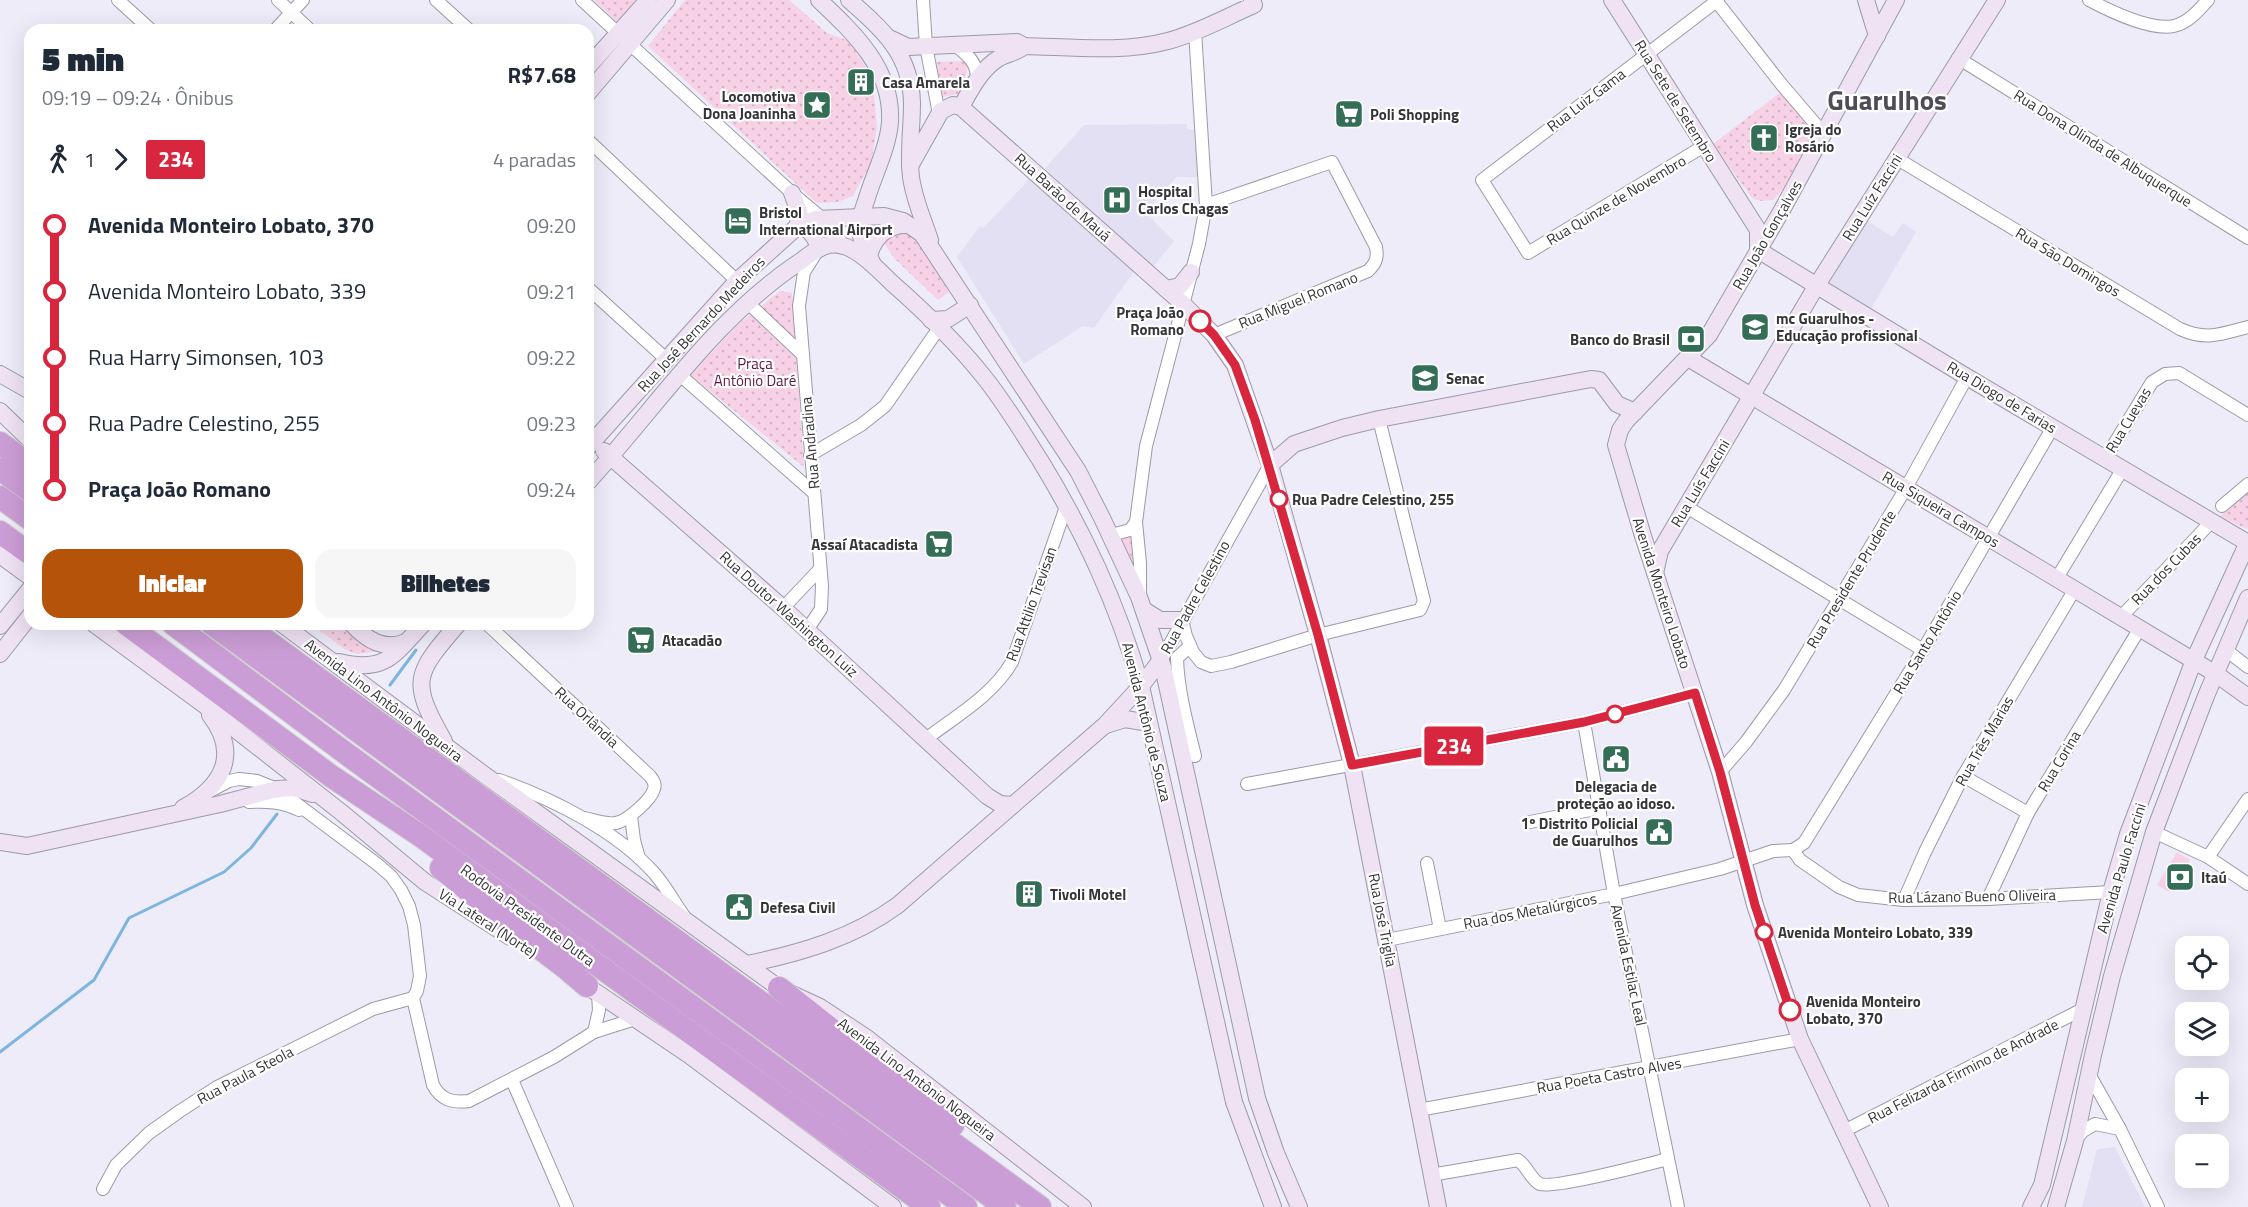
<!DOCTYPE html>
<html lang="pt">
<meta charset="utf-8">
<style>
body{margin:0;font-family:"Titillium Web",sans-serif;background:#f6f6f7;color:#1f2937;height:100vh;display:flex;flex-direction:column;font-size:22px;white-space:nowrap}
*{box-sizing:border-box;margin:0}
p{font-size:20px;color:#747a83}
.icon{flex:none;width:33px;height:33px;fill:none;stroke:currentColor;stroke-width:2;stroke-linecap:round;stroke-linejoin:round}
.map{position:relative;flex:1;overflow:hidden}
.side{position:absolute;left:24px;top:24px;width:570px;height:606px;display:flex;flex-direction:column;background:#fff;border-radius:18px;box-shadow:0 6px 24px #0002}
.side>*{flex:none}
.badge{padding:0 12px;border-radius:4px;font-size:21px;line-height:39px}
.controls{position:absolute;left:2175px;top:936px;display:grid;gap:12px}
.controls a{display:grid;place-items:center;width:54px;height:54px;border-radius:12px;background:#fff;box-shadow:0 6px 24px #0002;font-size:30px}
.map>.badge{position:absolute;translate:-50% -50%;box-shadow:0 0 0 3px #fff}
.legs{display:flex;align-items:center;gap:9px;height:66px;padding:0 18px;font-size:20px}
.legs p{margin-inline-start:auto}
.summary{display:flex;align-items:center;justify-content:space-between;height:102px;padding:0 18px}
h1{font-size:33px;font-weight:800;line-height:45px}
.button{display:flex;gap:12px;margin-top:auto;padding:12px 18px}
.button a{flex:1;height:69px;border-radius:18px;background:#b45309;color:#fff;font-size:24px;font-weight:800;line-height:69px;text-align:center}
.button a+a{background:#f6f6f7;color:#1f2937}
ul{padding:0 18px;list-style:none}
li{display:flex;align-items:center;gap:21px;height:66px;font-size:22px}
li i{display:grid;place-items:center;width:9px;height:100%;margin:0 8px;background:currentColor}
li i::after{content:'';width:15px;height:15px;margin:-8px;border:4px solid;border-radius:50%;background:#fff}
li p{margin-inline-start:auto}
li:first-child i{background:linear-gradient(#0000 50%,currentColor 0)}
li:last-child i{background:linear-gradient(currentColor 50%,#0000 0)}
.map>svg:first-child{display:block}
.built{fill:#e4e0f4}
.grass{fill:url(#grass-dots)}
.garden{fill:#f7d1e5}
.lines{fill:none;stroke-linecap:round;stroke-linejoin:round}
.stream{stroke:#7eb5df;stroke-width:3}
.street-casing{stroke:#9c9aa6;stroke-width:14}
.secondary-casing{stroke:#9c9aa6;stroke-width:18}
.highway-casing{stroke:#cfcecf;stroke-width:24}
.street{stroke:#fff;stroke-width:12}
.secondary{stroke:#efe2f3;stroke-width:16}
.highway{stroke:#cb9dd6;stroke-width:22}
.line-1-casing{stroke:#fff;stroke-width:14}
.line-1{stroke:#d7263d;stroke-width:9}
.stop-1-dot{fill:#fff;stroke:#d7263d;stroke-width:3}
.labels{text-anchor:middle;dominant-baseline:central;stroke-width:4.5;stroke-linejoin:round;paint-order:stroke}
.poi-label{font-size:15px;font-weight:bold;fill:#353439;stroke:#fff;text-anchor:start}
.street-label{font-size:15px;fill:#353439;stroke:#fff}
.stop-label{font-size:15px;font-weight:bold;fill:#353439;stroke:#fff;text-anchor:start}
.park-label{font-size:15px;fill:#5f1845;stroke:#fff}
.town-label{font-size:27px;font-weight:bold;fill:#4e4c56;stroke:#fff}
</style>
<div class="map">
<svg width="2248" height="1207" viewBox="0 0 2248 1207">
<defs>
<pattern id="grass-dots" width="8" height="8" patternUnits="userSpaceOnUse" patternTransform="scale(1.5)"><rect width="8" height="8" fill="#f7d1e5"/><path d="M2 2h.1M6 6h.1" fill="none" stroke="#d4b4c5" stroke-width="1.8" stroke-linecap="round"/></pattern>
</defs>
<rect width="100%" height="100%" fill="#eeecf9"/>
<g class="built">
<path d="M1187,124V129L1199,130L1197,177H1176L1146,213L1174,241L1152,268L1045,168L1084,125Z"/>
<path d="M1030,174L1135,270L1094,328L1083,326L1024,364L957,257L980,226L983,228L1025,184Z"/>
<path d="M1863,218L1893,237L1903,223L1916,232L1868,314L1818,284Z"/>
<path d="M2115,1147L2145,1207H2082L2097,1149Z"/>
</g>
<g class="grass">
<path d="M594,0H639L619,24Z"/>
<path d="M685,0H789L827,33L849,41L867,69L873,86L877,127L871,163L853,196L837,202L817,203L648,46Z"/>
<path d="M969,61L962,93L943,97L936,62Z"/>
<path d="M1781,92L1816,136L1785,187L1773,200L1761,201L1752,198L1713,144Z"/>
<path d="M899,228L912,233L949,292L938,300L894,258L882,240Z"/>
<path d="M780,291L792,293L804,467L690,375L741,322Z"/>
<path d="M2248,493V528L2247,529L2220,516Z"/>
<path d="M1135,531L1132,567L1117,543Z"/>
<path d="M311,624H343L377,651L358,654L346,650Z"/>
</g>
<path class="garden" d="M2177,852L2190,860L2169,892L2157,885Z"/>
<g class="lines">
<g class="stream">
<path d="M390,685L416,650"/>
<path d="M0,1052L94,980L129,918L224,872L251,848L277,814"/>
</g>
<g class="street-casing">
<g id="street">
<path d="M118,0L151,30"/>
<path d="M278,0L310,30"/>
<path d="M436,0L469,30"/>
<path d="M582,0L792,193L829,224L843,245"/>
<path d="M923,0L926,46L939,114"/>
<path d="M2089,0C2110,11 2150,31 2174,26C2188,23 2199,10 2208,0"/>
<path d="M1717,2L1782,85L1824,134"/>
<path d="M275,30L303,0"/>
<path d="M954,44C967,55 977,61 977,79"/>
<path d="M1958,58L2248,238"/>
<path d="M588,140L737,281"/>
<path d="M1704,146L1528,253L1482,180L1718,0"/>
<path d="M1896,158L2180,329C2207,341 2221,334 2248,327"/>
<path d="M1206,205L1332,162L1376,247C1378,258 1376,263 1368,271L1214,335"/>
<path d="M588,288L666,359"/>
<path d="M747,302L803,355"/>
<path d="M680,375L814,493"/>
<path d="M810,455L861,425L885,406L939,328"/>
<path d="M2105,459L2152,382L2165,374L2179,373L2248,415"/>
<path d="M1685,506L1923,650"/>
<path d="M2222,506L2248,484"/>
<path d="M1111,535L1130,530L1136,522"/>
<path d="M2057,578L2122,470"/>
<path d="M1140,595V563L1136,522L1146,446L1199,244L1206,205L1195,31"/>
<path d="M783,608L820,569"/>
<path d="M2121,617L2212,521"/>
<path d="M1182,620L1186,636L1193,652L1201,662L1211,666L1231,662L1318,635L1420,610L1424,601L1379,419"/>
<path d="M487,624L650,776C653,780 656,784 654,789C651,800 627,821 616,823C606,825 594,820 584,818"/>
<path d="M807,630L821,609L822,586L799,306L804,272L816,253"/>
<path d="M1190,646L1177,658C1178,691 1187,724 1195,756"/>
<path d="M2226,650L2248,667"/>
<path d="M1161,660L1270,465"/>
<path d="M1584,722L1614,894L1678,1207"/>
<path d="M926,739C956,716 993,695 1012,662L1067,504"/>
<path d="M1720,772L1746,742L1784,690L1906,488L1967,377"/>
<path d="M1963,776L2028,813"/>
<path d="M499,780C553,799 617,831 655,874C666,887 674,902 684,916"/>
<path d="M1247,784L1584,722L1695,693"/>
<path d="M210,791L229,781L239,779L257,781L277,789L377,864L391,876L401,890L409,906L414,925L420,976L417,991L413,998L433,1085C441,1100 452,1103 469,1101L554,1057L594,1032L635,1019"/>
<path d="M249,802C267,801 282,802 299,810"/>
<path d="M631,816L634,840L639,858"/>
<path d="M1530,822L1600,808"/>
<path d="M2154,832L2208,857L2248,884"/>
<path d="M1793,850L1804,843L1923,650L2053,427"/>
<path d="M1793,850L1800,860L1839,887L1858,895L1904,900L1988,899L2111,892"/>
<path d="M2208,857L2248,799"/>
<path d="M1427,863L1440,929"/>
<path d="M1988,899L2028,813L2140,628"/>
<path d="M1904,900L1925,852L1963,776L2075,589"/>
<path d="M1387,940L1614,894L1720,869L1773,851L1793,850"/>
<path d="M594,1032L599,1010L598,994"/>
<path d="M2089,1074L2120,1129L2158,1207"/>
<path d="M512,1080L567,1207"/>
<path d="M1419,1110L1800,1039"/>
<path d="M1842,1132L2083,1009"/>
<path d="M2075,1141L2083,1131L2095,1124L2120,1129"/>
<path d="M1431,1175L1518,1160C1527,1166 1531,1180 1540,1184C1553,1189 1649,1164 1668,1159"/>
<path d="M103,1189L116,1165L149,1133L180,1111L217,1087L373,1009L413,998"/>
</g>
</g>
<g class="secondary-casing">
<g id="secondary">
<path d="M819,0C854,33 893,69 890,122C888,149 873,176 866,201C863,210 859,219 860,228C860,240 867,252 872,262"/>
<path d="M849,0C883,30 911,54 912,103C912,128 908,153 911,177C914,199 923,219 930,240"/>
<path d="M1612,0L1758,230V250"/>
<path d="M1866,0L1877,36"/>
<path d="M889,38L908,47L1017,42L1024,46C1071,47 1123,53 1168,41C1198,33 1226,17 1254,5L1252,0"/>
<path d="M588,67L648,0"/>
<path d="M588,93L667,0"/>
<path d="M961,107C971,89 981,69 999,58C1008,53 1017,53 1024,46"/>
<path d="M910,166L941,111L953,105L961,107L1183,304L1214,335L1235,365L1270,465L1318,635L1352,765L1438,1207"/>
<path d="M792,193L799,212L798,226C810,228 816,237 819,249"/>
<path d="M1758,250L1967,377L2248,543"/>
<path d="M869,255C875,236 887,224 908,225"/>
<path d="M1166,289L1180,286L1191,272"/>
<path d="M931,320L948,319L970,305"/>
<path d="M1688,358L2216,674L2248,697"/>
<path d="M0,374L30,391"/>
<path d="M0,411L30,440"/>
<path d="M588,447L737,281L798,226L816,219L884,216L903,221L922,234L1078,471L1102,518L1139,597L1163,667L1257,1098L1276,1153L1299,1207"/>
<path d="M604,451L783,608L987,796L1000,804L1013,805"/>
<path d="M1270,465L1294,444L1342,428L1379,419L1591,379L1599,380L1617,404L1635,412"/>
<path d="M588,482C655,409 714,319 798,263C807,257 817,247 829,245C852,240 877,269 892,283C925,312 957,343 984,377C1005,403 1022,432 1040,460C1085,534 1117,603 1141,686L1234,1102L1273,1207"/>
<path d="M0,555L30,577"/>
<path d="M1655,573L1660,551L1817,285L1997,0"/>
<path d="M1144,610L1160,620H1182"/>
<path d="M94,624L203,704L341,812L425,882L510,937"/>
<path d="M282,624L486,776L779,988L820,1007L867,1038L1083,1207"/>
<path d="M352,624C367,640 384,651 406,642"/>
<path d="M0,626L30,589"/>
<path d="M0,654L30,616"/>
<path d="M339,662C385,673 393,656 423,624"/>
<path d="M1106,725L1125,719L1149,723"/>
<path d="M444,741C410,681 414,675 458,624"/>
<path d="M183,808C223,786 240,754 210,715"/>
<path d="M0,842L27,846L220,804L277,789L294,788L312,794"/>
<path d="M747,964C801,953 853,938 898,905L1105,725L1141,686L1161,660"/>
<path d="M578,980L689,1055L893,1207"/>
<path d="M1880,1207L1800,1039L1755,905L1720,772L1643,536L1616,445L1620,430L1626,421L1709,335L1782,210L1896,0"/>
<path d="M2031,1207L2042,1185L2111,892L2128,834L2194,660L2248,542"/>
<path d="M2056,1207L2075,1141L2093,1055L2112,976L2154,832L2206,696L2248,598"/>
</g>
</g>
<g class="highway-casing">
<g id="highway">
<path d="M0,443L30,465"/>
<path d="M0,469L30,491"/>
<path d="M0,497L30,519"/>
<path d="M0,532L30,554"/>
<path d="M126,624L331,776L421,836L929,1207"/>
<path d="M173,624L344,752L966,1207"/>
<path d="M212,624L1005,1207"/>
<path d="M244,624L1040,1207"/>
<path d="M441,868L508,924L567,969L587,986"/>
<path d="M779,988L953,1125"/>
</g>
</g>
<use href="#street" class="street"/>
<use href="#secondary" class="secondary"/>
<use href="#highway" class="highway"/>
</g>
<g class="lines">
<g class="line-1-casing">
<path id="line-1" d="M1200,321L1214,335L1235,365L1255,420L1318,635L1352,765L1584,722L1695,693L1720,772L1755,905L1790,1010"/>
</g>
<use href="#line-1" class="line-1"/>
</g>
<defs>
<g id="building-square" transform="scale(1.5)"><rect x="-9" y="-9" width="18" height="18" rx="4" fill="#356e56" stroke="#fff"/><path d="M-4-6H4V6H1V3H-1V6H-4ZM-2.5-4.3h1.7v1.8h-1.7ZM.8-4.3h1.7v1.8H.8ZM-2.5-1h1.7V.8h-1.7ZM.8-1h1.7V.8H.8Z" fill="#fff"/></g>
<g id="sight-square" transform="scale(1.5)"><rect x="-9" y="-9" width="18" height="18" rx="4" fill="#356e56" stroke="#fff"/><path d="M0-6L1.8-2.2L6-1.7L2.9 1.2L3.7 5.4L0 3.3L-3.7 5.4L-2.9 1.2L-6-1.7L-1.8-2.2Z" fill="#fff"/></g>
<g id="supermarket-square" transform="scale(1.5)"><rect x="-9" y="-9" width="18" height="18" rx="4" fill="#356e56" stroke="#fff"/><path d="M-6-5.5h2.5l.6 2H6L4.5 2H-2.5L-4.4-4H-6ZM-1.5 3.2a1.3 1.3 0 1 0 .1 0ZM3 3.2a1.3 1.3 0 1 0 .1 0Z" fill="#fff"/></g>
<g id="church-square" transform="scale(1.5)"><rect x="-9" y="-9" width="18" height="18" rx="4" fill="#356e56" stroke="#fff"/><path d="M-1.2-6h2.4v3.5h3.3v2.4h-3.3V6h-2.4V-.1h-3.3v-2.4h3.3Z" fill="#fff"/></g>
<g id="hospital-square" transform="scale(1.5)"><rect x="-9" y="-9" width="18" height="18" rx="4" fill="#356e56" stroke="#fff"/><path d="M-5-5h3v3.5h4V-5h3V5h-3V1.5h-4V5h-3Z" fill="#fff"/></g>
<g id="hotel-square" transform="scale(1.5)"><rect x="-9" y="-9" width="18" height="18" rx="4" fill="#356e56" stroke="#fff"/><path d="M-6-4.5h1.5V1H6V5H4.5V3h-9V5H-6ZM-4 0a1.8 1.8 0 1 1 3.6 0ZM.5 0V-2.5h3Q6-2.5 6 0Z" fill="#fff"/></g>
<g id="university-square" transform="scale(1.5)"><rect x="-9" y="-9" width="18" height="18" rx="4" fill="#356e56" stroke="#fff"/><path d="M0-5L7-2L0 1L-7-2ZM-4 1L0 2.5L4 1V4Q0 6-4 4Z" fill="#fff"/></g>
<g id="bank-square" transform="scale(1.5)"><rect x="-9" y="-9" width="18" height="18" rx="4" fill="#356e56" stroke="#fff"/><path d="M-6-4H6V4H-6ZM0-2.3a2.3 2.3 0 1 0 0 4.6a2.3 2.3 0 1 0 0-4.6Z" fill="#fff"/></g>
<g id="civic-square" transform="scale(1.5)"><rect x="-9" y="-9" width="18" height="18" rx="4" fill="#356e56" stroke="#fff"/><path d="M-.6-6.5H3V-4.5H.6V-3L4-1V1h2V6H-6V1h2V-1L-.6-3ZM-1.2 2.5V6h2.4V2.5Z" fill="#fff"/></g>
</defs>
<g fill-rule="evenodd">
<use href="#building-square" x="861" y="82"/>
<use href="#sight-square" x="817" y="105"/>
<use href="#supermarket-square" x="1349" y="114"/>
<use href="#church-square" x="1764" y="138"/>
<use href="#hospital-square" x="1117" y="200"/>
<use href="#hotel-square" x="738" y="221"/>
<use href="#university-square" x="1755" y="327"/>
<use href="#bank-square" x="1691" y="339"/>
<use href="#university-square" x="1425" y="378"/>
<use href="#supermarket-square" x="939" y="544"/>
<use href="#supermarket-square" x="641" y="640"/>
<use href="#civic-square" x="1616" y="759"/>
<use href="#civic-square" x="1659" y="832"/>
<use href="#bank-square" x="2180" y="877"/>
<use href="#building-square" x="1029" y="894"/>
<use href="#civic-square" x="739" y="907"/>
</g>
<g class="stop-1-dot">
<circle cx="1200" cy="321" r="10"/>
<circle cx="1279" cy="499" r="8"/>
<circle cx="1615" cy="714" r="8"/>
<circle cx="1764" cy="932" r="8"/>
<circle cx="1790" cy="1010" r="10"/>
</g>
<g class="labels">
<g class="poi-label">
<text x="882" y="82">Casa Amarela</text>
<text x="796" y="96" text-anchor="end">Locomotiva<tspan x="796" dy="17">Dona Joaninha</tspan></text>
<text x="1370" y="114">Poli Shopping</text>
<text x="1785" y="129">Igreja do<tspan x="1785" dy="17">Rosário</tspan></text>
<text x="1138" y="191">Hospital<tspan x="1138" dy="17">Carlos Chagas</tspan></text>
<text x="759" y="212">Bristol<tspan x="759" dy="17">International Airport</tspan></text>
<text x="1776" y="318">mc Guarulhos -<tspan x="1776" dy="17">Educação profissional</tspan></text>
<text x="1670" y="339" text-anchor="end">Banco do Brasil</text>
<text x="1446" y="378">Senac</text>
<text x="918" y="544" text-anchor="end">Assaí Atacadista</text>
<text x="662" y="640">Atacadão</text>
<text x="1616" y="786" text-anchor="middle">Delegacia de<tspan x="1616" dy="17">proteção ao idoso.</tspan></text>
<text x="1638" y="823" text-anchor="end">1º Distrito Policial<tspan x="1638" dy="17">de Guarulhos</tspan></text>
<text x="2201" y="877">Itaú</text>
<text x="1050" y="894">Tivoli Motel</text>
<text x="760" y="907">Defesa Civil</text>
</g>
<g class="street-label">
<text transform="translate(1586 100) rotate(-37)">Rua Luiz Gama</text>
<text transform="translate(1676 101) rotate(58)">Rua Sete de Setembro</text>
<text transform="translate(2103 148) rotate(32)">Rua Dona Olinda de Albuquerque</text>
<text transform="translate(1063 197) rotate(42)">Rua Barão de Mauá</text>
<text transform="translate(1872 197) rotate(-58)">Rua Luíz Faccini</text>
<text transform="translate(1616 200) rotate(-31)">Rua Quinze de Novembro</text>
<text transform="translate(1767 235) rotate(-60)">Rua João Gonçalves</text>
<text transform="translate(2068 262) rotate(31)">Rua São Domingos</text>
<text transform="translate(1298 300) rotate(-22)">Rua Miguel Romano</text>
<text transform="translate(701 324) rotate(-47)">Rua José Bernardo Medeiros</text>
<text transform="translate(2002 397) rotate(31)">Rua Diogo de Farias</text>
<text transform="translate(2128 420) rotate(-59)">Rua Cuevas</text>
<text transform="translate(810 443) rotate(-95)">Rua Andradina</text>
<text transform="translate(1700 483) rotate(-59)">Rua Luís Faccini</text>
<text transform="translate(1941 509) rotate(31)">Rua Siqueira Campos</text>
<text transform="translate(2166 569) rotate(-46)">Rua dos Cubas</text>
<text transform="translate(1851 579) rotate(-59)">Rua Presidente Prudente</text>
<text transform="translate(1662 593) rotate(72)">Avenida Monteiro Lobato</text>
<text transform="translate(1195 597) rotate(-61)">Rua Padre Celestino</text>
<text transform="translate(1031 604) rotate(-70)">Rua Attilio Trevisan</text>
<text transform="translate(789 614) rotate(42)">Rua Doutor Washington Luiz</text>
<text transform="translate(1927 642) rotate(-59)">Rua Santo Antônio</text>
<text transform="translate(384 700) rotate(37)">Avenida Lino Antônio Nogueira</text>
<text transform="translate(587 717) rotate(43)">Rua Orlândia</text>
<text transform="translate(1147 722) rotate(76)">Avenida Antônio de Souza</text>
<text transform="translate(1984 741) rotate(-60)">Rua Três Marias</text>
<text transform="translate(2059 761) rotate(-59)">Rua Corina</text>
<text transform="translate(2121 868) rotate(-73)">Avenida Paulo Faccini</text>
<text transform="translate(1972 896) rotate(-1)">Rua Lázano Bueno Oliveira</text>
<text transform="translate(1530 911) rotate(-11)">Rua dos Metalúrgicos</text>
<text transform="translate(528 915) rotate(36)">Rodovia Presidente Dutra</text>
<text transform="translate(1383 920) rotate(79)">Rua José Triglia</text>
<text transform="translate(488 923) rotate(33)">Via Lateral (Norte)</text>
<text transform="translate(1629 965) rotate(78)">Avenida Estilac Leal</text>
<text transform="translate(1963 1071) rotate(-27)">Rua Felizarda Firmino de Andrade</text>
<text transform="translate(245 1075) rotate(-28)">Rua Paula Steola</text>
<text transform="translate(1609 1075) rotate(-10)">Rua Poeta Castro Alves</text>
<text transform="translate(917 1079) rotate(37)">Avenida Lino Antônio Nogueira</text>
</g>
<g class="stop-label">
<text x="1184" y="312" text-anchor="end">Praça João<tspan x="1184" dy="17">Romano</tspan></text>
<text x="1292" y="499">Rua Padre Celestino, 255</text>
<text x="1778" y="932">Avenida Monteiro Lobato, 339</text>
<text x="1806" y="1001">Avenida Monteiro<tspan x="1806" dy="17">Lobato, 370</tspan></text>
</g>
<g class="park-label">
<text x="755" y="363">Praça<tspan x="755" dy="17">Antônio Daré</tspan></text>
</g>
<g class="town-label">
<text x="1887" y="99">Guarulhos</text>
</g>
</g>
</svg>
<div class="controls">
<a><svg class="icon" aria-label="locate" viewBox="0 0 24 24"><circle cx="12" cy="12" r="6"/><path d="M12 2v4M12 18v4M2 12h4M18 12h4"/></svg></a>
<a><svg class="icon" aria-label="layers" viewBox="0 0 24 24"><path d="M12 4l9 5-9 5-9-5zM3 14l9 5 9-5"/></svg></a>
<a>+</a>
<a>−</a>
</div>
<b class="badge" style="left:1454px;top:746px;background:#d7263d;color:#fff">234</b>
<section class="side">
<div class="summary"><div><h1>5 min</h1><p>09:19 – 09:24 · Ônibus</p></div><b>R$7.68</b></div>
<div class="legs"><svg class="icon" aria-label="walk" viewBox="0 0 24 24"><circle cx="13" cy="4" r="2"/><path d="M13 8l-2 6 4 7M11 14l-3 7M7 12l3-4h3l4 4"/></svg>1<svg class="icon" aria-label="forward" viewBox="0 0 24 24"><path d="M9 5l7 7-7 7"/></svg><b class="badge" style="background:#d7263d;color:#fff">234</b><p>4 paradas</p></div>
<ul>
<li><i style="color:#d7263d"></i><b>Avenida Monteiro Lobato, 370</b><p>09:20</p></li>
<li><i style="color:#d7263d"></i><span>Avenida Monteiro Lobato, 339</span><p>09:21</p></li>
<li><i style="color:#d7263d"></i><span>Rua Harry Simonsen, 103</span><p>09:22</p></li>
<li><i style="color:#d7263d"></i><span>Rua Padre Celestino, 255</span><p>09:23</p></li>
<li><i style="color:#d7263d"></i><b>Praça João Romano</b><p>09:24</p></li>
</ul>
<div class="button"><a>Iniciar</a><a>Bilhetes</a></div>
</section>
</div>
